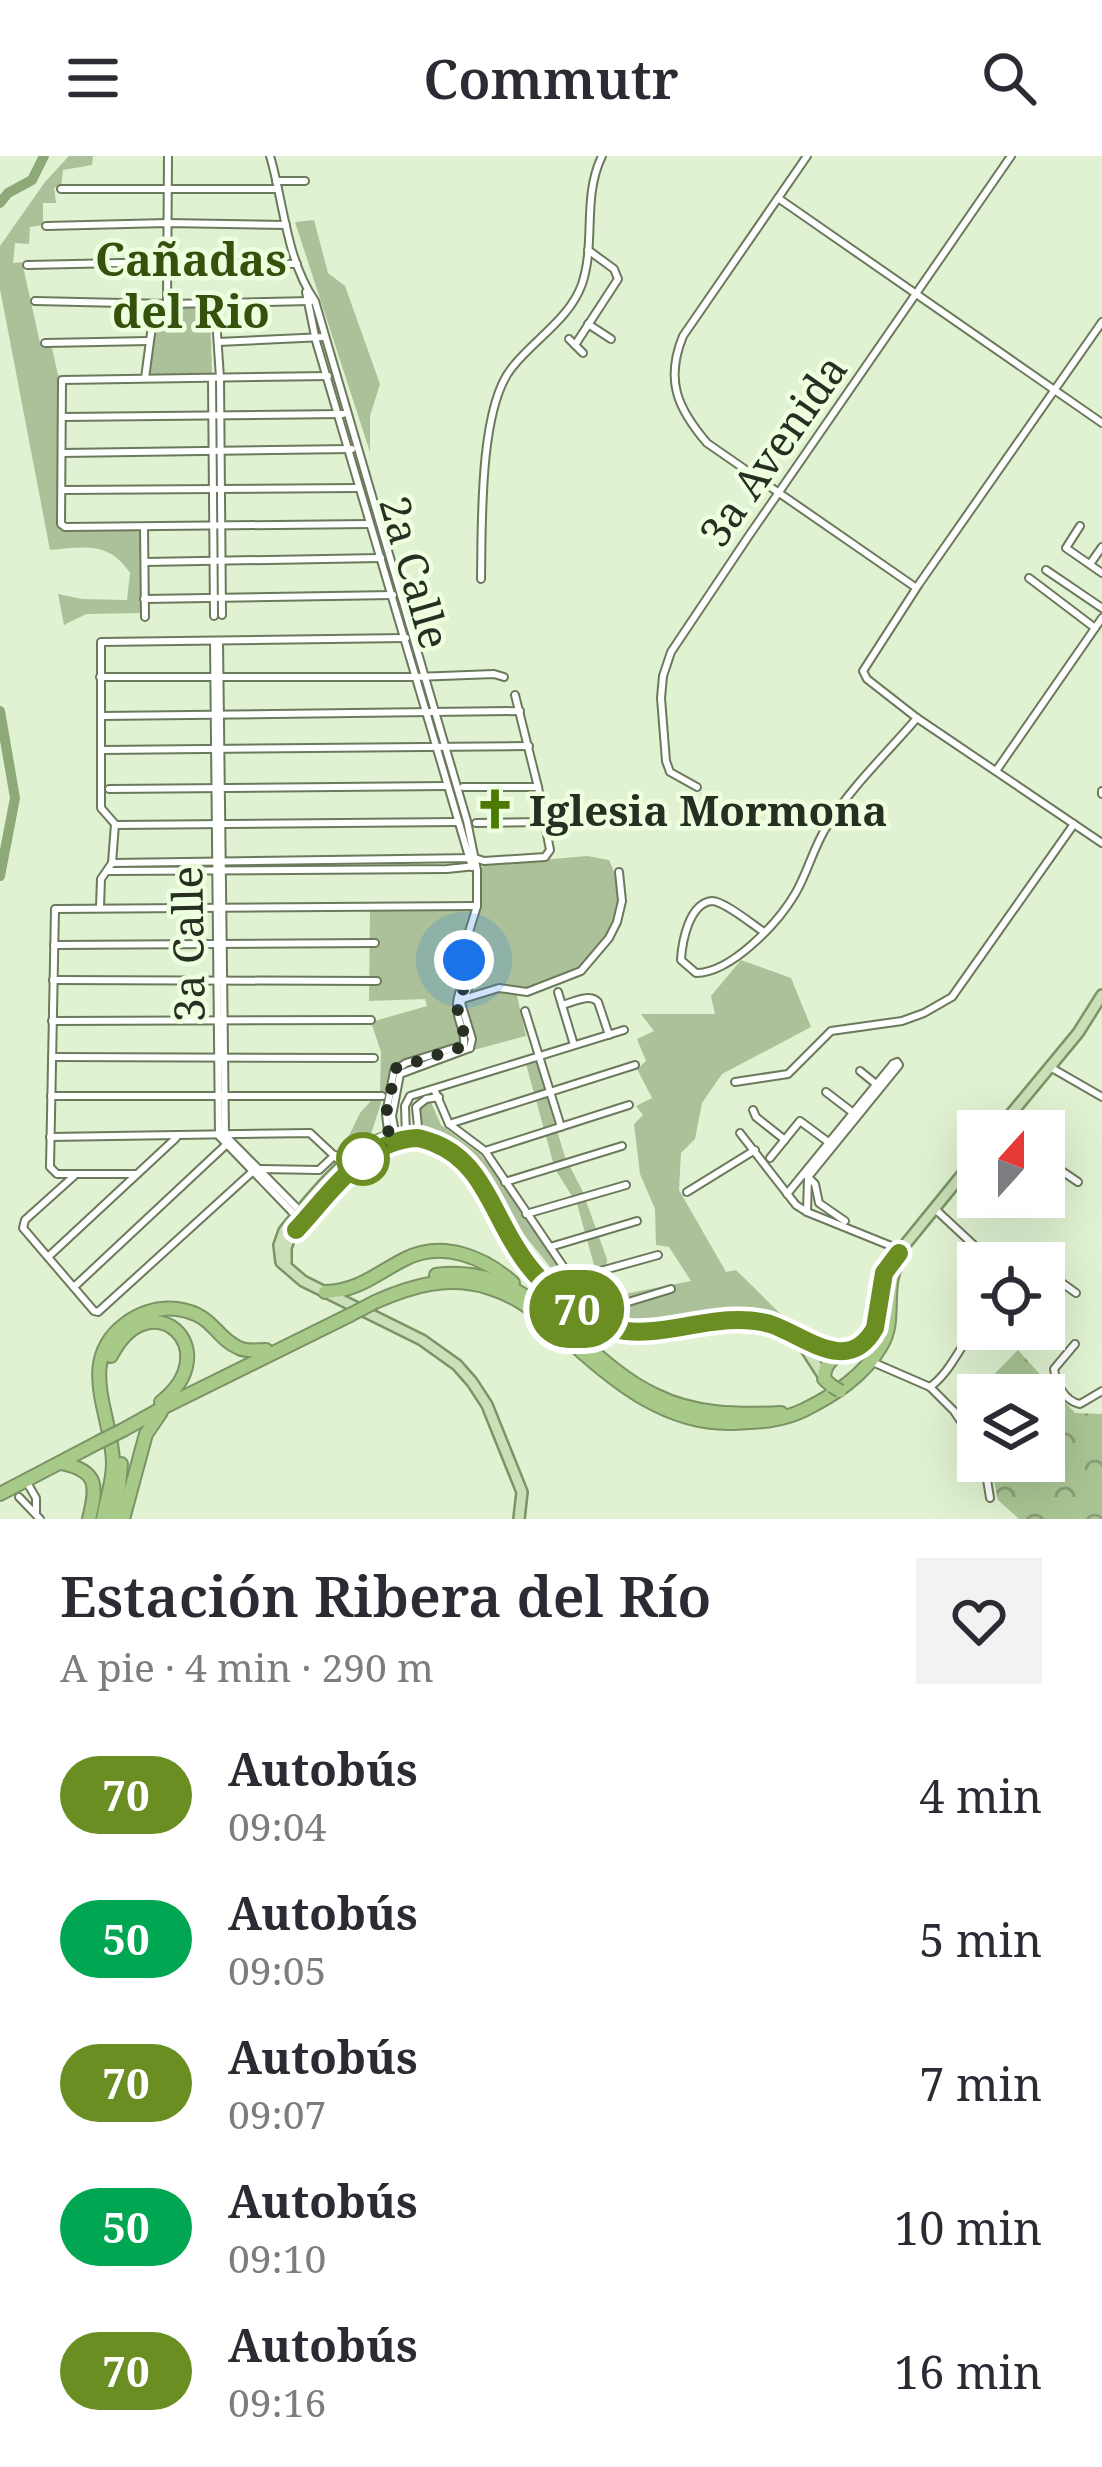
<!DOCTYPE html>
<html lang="es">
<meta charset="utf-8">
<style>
body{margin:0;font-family:"Noto Serif",serif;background:#f2f2f3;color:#2b2b33;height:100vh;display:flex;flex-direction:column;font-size:45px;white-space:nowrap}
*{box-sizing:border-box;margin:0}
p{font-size:39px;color:#7c7c81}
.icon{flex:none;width:66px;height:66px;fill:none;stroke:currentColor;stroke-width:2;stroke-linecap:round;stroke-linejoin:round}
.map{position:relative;height:1363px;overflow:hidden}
.side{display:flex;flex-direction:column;background:#fff;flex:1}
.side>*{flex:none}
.badge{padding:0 24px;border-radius:39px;font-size:42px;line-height:78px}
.needle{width:78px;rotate:21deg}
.controls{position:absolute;left:957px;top:954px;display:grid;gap:24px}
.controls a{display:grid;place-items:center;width:108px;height:108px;border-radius:0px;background:#fff;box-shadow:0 12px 48px #0002;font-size:60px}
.you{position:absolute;width:60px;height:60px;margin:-30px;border:9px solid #fff;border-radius:50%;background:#1a73e8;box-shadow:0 0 0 18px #1a73e833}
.map>.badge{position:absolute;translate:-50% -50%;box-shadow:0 0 0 6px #fff}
.round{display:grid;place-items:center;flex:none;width:126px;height:126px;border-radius:0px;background:#f2f2f3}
.summary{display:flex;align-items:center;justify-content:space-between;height:204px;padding:0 60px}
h1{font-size:57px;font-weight:600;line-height:90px}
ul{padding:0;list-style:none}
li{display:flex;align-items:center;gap:36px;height:144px;padding:0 60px}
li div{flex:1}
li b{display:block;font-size:45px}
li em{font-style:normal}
li .badge{min-width:132px;font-weight:700;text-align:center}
header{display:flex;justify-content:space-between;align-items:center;height:156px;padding:0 60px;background:#fff;font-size:54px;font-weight:600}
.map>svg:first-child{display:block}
.forest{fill:url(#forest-crowns)}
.park{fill:#acc199}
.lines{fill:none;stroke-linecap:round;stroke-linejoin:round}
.river{stroke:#8fa878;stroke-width:10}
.street-casing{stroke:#6b7a5d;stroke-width:10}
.primary-casing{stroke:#7b9365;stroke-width:14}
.highway-casing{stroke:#7b9365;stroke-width:16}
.street{stroke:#fff;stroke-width:6}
.primary{stroke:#cbdfb8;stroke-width:9}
.highway{stroke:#a8ca89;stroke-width:12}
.highway-bridge-casing{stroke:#7b9365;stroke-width:16;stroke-linecap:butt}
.highway-bridge{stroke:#a8ca89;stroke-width:12}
.line-casing{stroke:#fff;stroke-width:27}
.line{stroke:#6b8e23;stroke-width:18}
.walk{stroke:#272e22;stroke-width:12;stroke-dasharray:0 21.6}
.stop-dot{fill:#fff;stroke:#6b8e23;stroke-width:6}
.labels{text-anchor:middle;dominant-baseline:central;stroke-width:9;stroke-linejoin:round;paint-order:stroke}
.street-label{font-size:42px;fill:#272e22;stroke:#edffde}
.poi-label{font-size:42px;font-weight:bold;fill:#272e22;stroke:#edffde;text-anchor:start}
.neighbourhood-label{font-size:45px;font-weight:bold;fill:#35520d;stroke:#edffde}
</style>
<header><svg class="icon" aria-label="menu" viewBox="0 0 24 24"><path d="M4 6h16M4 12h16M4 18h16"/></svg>Commutr<svg class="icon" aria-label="search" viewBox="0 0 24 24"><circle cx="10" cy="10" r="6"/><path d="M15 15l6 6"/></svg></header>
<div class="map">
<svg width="1102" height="1363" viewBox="0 0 1102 1363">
<defs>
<pattern id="forest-crowns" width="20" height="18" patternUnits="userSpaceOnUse" patternTransform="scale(3)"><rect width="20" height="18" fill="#aac593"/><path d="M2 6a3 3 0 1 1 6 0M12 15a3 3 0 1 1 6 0" fill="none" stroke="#8aa078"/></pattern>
</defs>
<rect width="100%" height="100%" fill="#e0f2d1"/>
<path class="forest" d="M1018,1194L1075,1257L1102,1258V1363H1019L998,1344L990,1305H1044V1239H978V1278L963,1250Z"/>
<g class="park">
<path d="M69,0H93L92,9L63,14L61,33L54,31L56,47H43V69L30,71L29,88L15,87L13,107L22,106L40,187L52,192L58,219L64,220L62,373L141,375L144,457L86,458L64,469L58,438L82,443L127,444L130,417C109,385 84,391 50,394L0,133V90L45,26Z"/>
<path d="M314,64L328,117L345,130L380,228L370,260V296L295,66Z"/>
<path d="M155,148L210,151L212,218H147Z"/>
<path d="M587,700L609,704C627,743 621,769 592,799C586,806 579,815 572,820C557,830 534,833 516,835L526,880L391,916L371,978L344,990L360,957L380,935L381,896L371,866L427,850L425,843L369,845L370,749L477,752V714L485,709Z"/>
<path d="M741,804L791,822L811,871L722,918L702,947L695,983L681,997L679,1034L726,1116L736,1114L806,1183L776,1166L738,1158L679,1165L624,1164L565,1129L499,1048L479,1016L450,987L425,973L418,956L430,944L441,969L480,998L575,1118L596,1116L577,1048L555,1013L526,908L535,902L565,1001L582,1034L607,1103L606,1116L619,1139L691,1125L669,1091L656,1089L655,1053L640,1018L634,968L643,959L636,950L652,942L637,913L646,905L637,883L654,875L641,858H715L711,840Z"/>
</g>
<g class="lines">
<g class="river">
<path d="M0,47L8,37L32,24L44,0"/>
<path d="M0,555L15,642L0,720"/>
</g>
<g class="street-casing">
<g id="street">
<path d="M270,0C284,47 286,103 315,145L467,665L477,714V750L468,779V833L461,847L472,883L470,892"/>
<path d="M807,0L683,180C665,224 677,252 707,287L915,431"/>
<path d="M276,25H305"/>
<path d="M61,33H278"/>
<path d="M778,42L1102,267"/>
<path d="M46,70L167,67L286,69"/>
<path d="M27,109L167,106L297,108"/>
<path d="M306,136L316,185L472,711"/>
<path d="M35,145L167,148L311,145"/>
<path d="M215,147L220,222L222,459"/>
<path d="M167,148L168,0"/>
<path d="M1102,166L919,428L863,515L867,523L917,562L1102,687"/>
<path d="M588,168L611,183"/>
<path d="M569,183L583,197"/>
<path d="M218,186L324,181"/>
<path d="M45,187L149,185"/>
<path d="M575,189L618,123L614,113L588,94"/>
<path d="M328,220L62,224L61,368L65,371L369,368"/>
<path d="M145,222L155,148"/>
<path d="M212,222L214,460"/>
<path d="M62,261L343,258"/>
<path d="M62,297L352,293"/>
<path d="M63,334L359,332"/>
<path d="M1080,370L1066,392L1102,417"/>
<path d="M144,371L145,461"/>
<path d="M145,406L381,402"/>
<path d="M1090,408L1102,391"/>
<path d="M1046,414L1102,452"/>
<path d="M1029,422L1095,472"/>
<path d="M481,423C482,370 479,254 511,213C532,185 570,163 582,128C596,87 582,41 602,0"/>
<path d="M144,443L393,439"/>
<path d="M214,485L219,980L296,1060"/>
<path d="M219,485L225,979L301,1056"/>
<path d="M100,521H415L494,518L504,521"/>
<path d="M101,560L520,555"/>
<path d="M101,594L529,590"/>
<path d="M996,615L1102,462"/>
<path d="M463,631H538"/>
<path d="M697,631L670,616L666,605L661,542L663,520L671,496L748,381L1011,0"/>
<path d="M109,633L446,630"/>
<path d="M1102,635V638"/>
<path d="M476,667L544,666"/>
<path d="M116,669L457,666"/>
<path d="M112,707L475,702L484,705L545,701L550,694L538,631L515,539"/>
<path d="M108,715L447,713L476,710"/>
<path d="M100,751L101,723L112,707L115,668L101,652V486L406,482"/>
<path d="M764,776C753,769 724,745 712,745C689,747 682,786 681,804L696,817C731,817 778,767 795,738C808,716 813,692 827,670C851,631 887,597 917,562"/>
<path d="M54,789L375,787"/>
<path d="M464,819C463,830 457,838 457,849C456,864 466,875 464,889"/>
<path d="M53,824L377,825"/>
<path d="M558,836L574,889"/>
<path d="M463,843L499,832L527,836L581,815L609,782L617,766L622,745L619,716"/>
<path d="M562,849C574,846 589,837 598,846L609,879"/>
<path d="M525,855L561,971"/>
<path d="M52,865L371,864"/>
<path d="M52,901L374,902"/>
<path d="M1050,911L1102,941"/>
<path d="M860,915L876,928"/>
<path d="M735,926L788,918L831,875L902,865L924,857L952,841L1074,668"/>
<path d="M434,933L449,968L485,995L567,1116L579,1121L658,1099"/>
<path d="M826,936L856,959"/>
<path d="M51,940H382"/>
<path d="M753,954L756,961L785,984"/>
<path d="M449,968L635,909"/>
<path d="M740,977L796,1049L807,1056L901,1094"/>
<path d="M406,980L405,950L410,940L624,874"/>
<path d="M50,981L310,977L342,1007"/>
<path d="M419,981L416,951L426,943L439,941"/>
<path d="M396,982L392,960L400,918L470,892"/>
<path d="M389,984L386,958L394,915L406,907L464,889"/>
<path d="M485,995L629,949"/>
<path d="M770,1002L800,965L831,988"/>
<path d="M1044,1003L1078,1026"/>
<path d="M261,1013L319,1014L335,999"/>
<path d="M137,1018H57L50,1011L55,753L477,750"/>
<path d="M74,1020L25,1064L23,1072L94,1155L98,1156L251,1017"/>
<path d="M807,1020L815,1028L819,1047L845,1065"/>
<path d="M505,1026L622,990"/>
<path d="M687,1036L755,994"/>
<path d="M787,1038L893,908"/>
<path d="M934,1052L993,1107"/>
<path d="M807,1056L808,1021L899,909L897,906L893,908"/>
<path d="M526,1058L626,1029"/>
<path d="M550,1091L637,1065"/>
<path d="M48,1101L176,982"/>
<path d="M1016,1107L1024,1100L1034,1107"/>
<path d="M604,1114C608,1127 609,1145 625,1147L671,1133"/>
<path d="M1044,1114L1076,1137"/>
<path d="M74,1131L229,986"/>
<path d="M1075,1188L1054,1213C1056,1227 1064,1245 1080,1248L1102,1235"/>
<path d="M877,1208L930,1231L954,1255L978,1291"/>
<path d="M930,1231C951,1216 960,1189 977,1170"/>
<path d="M984,1305L990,1342"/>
<path d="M29,1330L36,1342V1356"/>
<path d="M19,1341L40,1363"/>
</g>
</g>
<g class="primary-casing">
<g id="primary">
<path d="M997,975L1078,877L1102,839"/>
<path d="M286,1107V1092L290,1081C317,1050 363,989 405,985"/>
<path d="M802,1187L822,1218"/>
<path d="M519,1363L522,1336L487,1249L472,1226L457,1209L422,1184L303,1125L281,1106L279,1089L284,1075C307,1046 355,985 393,980C405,978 418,982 429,986C444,991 457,997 468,1009C488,1033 499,1062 514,1088C533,1121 567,1152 601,1169C641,1188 709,1159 756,1166C789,1170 846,1222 872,1176C885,1155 878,1128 891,1106L978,999"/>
</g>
</g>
<g class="highway-casing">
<g id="highway">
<path d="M436,1119C532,1105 578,1203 655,1239C695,1259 737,1259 781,1257"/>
<path d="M325,1136C359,1135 377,1117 405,1103C443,1084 484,1101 513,1127"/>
<path d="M375,1146C413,1129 449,1119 490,1132C523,1142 548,1166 573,1188C618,1229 669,1269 733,1267C759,1266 781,1265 804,1254C834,1239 864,1220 881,1190C893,1171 888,1149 891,1128C892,1115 898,1105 902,1093"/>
<path d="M111,1200C150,1123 228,1193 161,1246"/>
<path d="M832,1230L824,1223C824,1206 834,1201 848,1194"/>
<path d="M123,1274L166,1250L350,1159"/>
<path d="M61,1307C99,1315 97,1330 89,1363"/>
<path d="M0,1338L99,1286"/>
<path d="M103,1363C106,1345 113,1326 113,1308C113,1260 75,1206 125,1168C140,1157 158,1151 177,1153C214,1158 214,1181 239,1192C247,1196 257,1194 266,1194"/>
<path d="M112,1363L119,1332L121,1308"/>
<path d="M123,1363L146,1278L161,1256"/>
</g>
</g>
<use href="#street" class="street"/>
<use href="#primary" class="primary"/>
<use href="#highway" class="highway"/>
<g class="highway-bridge-casing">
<g id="highway-bridge">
<path d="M350,1159L375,1146"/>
<path d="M832,1230L840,1235"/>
<path d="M99,1286L123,1274"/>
</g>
</g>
<use href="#highway-bridge" class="highway-bridge"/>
</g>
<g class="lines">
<g class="line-casing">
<path id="line" d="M296,1074C329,1039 364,984 417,982C422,982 430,986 434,987C481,1005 492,1055 517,1093C528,1111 543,1128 560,1141C576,1154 595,1168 615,1173C660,1185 719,1153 770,1168C804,1179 848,1221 875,1172L884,1117L899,1097"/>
</g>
<use href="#line" class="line"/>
<path class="walk" d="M363,1003L390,987L386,958L396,912L459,892L466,886L457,851L464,831V804"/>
</g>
<defs>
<g id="church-bare" transform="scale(3.24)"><path d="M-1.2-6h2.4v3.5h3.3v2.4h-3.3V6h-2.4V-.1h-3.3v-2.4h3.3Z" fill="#4c7a00" stroke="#edffde" stroke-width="2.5" paint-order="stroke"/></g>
</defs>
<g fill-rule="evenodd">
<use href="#church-bare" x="495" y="653"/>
</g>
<circle class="stop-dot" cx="363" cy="1003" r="24"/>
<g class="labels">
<g class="street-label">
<text transform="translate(772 294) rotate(-55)">3a Avenida</text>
<text transform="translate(416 416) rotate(74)">2a Calle</text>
<text transform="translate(187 788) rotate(-91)">3a Calle</text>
</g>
<g class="poi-label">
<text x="529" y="653">Iglesia Mormona</text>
</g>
<g class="neighbourhood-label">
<text x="191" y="102">Cañadas<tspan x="191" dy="52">del Rio</tspan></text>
</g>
</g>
</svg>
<div class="controls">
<a><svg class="needle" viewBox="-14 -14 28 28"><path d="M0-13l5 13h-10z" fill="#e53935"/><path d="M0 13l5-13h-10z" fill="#7c7c81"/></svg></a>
<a><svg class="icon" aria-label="locate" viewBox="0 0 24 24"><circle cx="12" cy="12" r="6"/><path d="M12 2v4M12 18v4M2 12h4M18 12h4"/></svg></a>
<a><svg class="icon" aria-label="layers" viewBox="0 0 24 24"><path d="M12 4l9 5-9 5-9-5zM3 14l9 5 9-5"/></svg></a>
</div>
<div class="you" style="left:464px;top:804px"></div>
<b class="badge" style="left:577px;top:1153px;background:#6b8e23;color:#fff">70</b>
</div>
<section class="side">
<div class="summary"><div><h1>Estación Ribera del Río</h1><p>A pie · 4 min · 290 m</p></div><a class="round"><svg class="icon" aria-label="heart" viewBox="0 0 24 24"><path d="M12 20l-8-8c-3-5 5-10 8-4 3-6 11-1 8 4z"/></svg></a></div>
<ul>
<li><span class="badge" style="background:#6b8e23;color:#fff">70</span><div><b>Autobús</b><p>09:04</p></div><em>4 min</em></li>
<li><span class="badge" style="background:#00a651;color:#fff">50</span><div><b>Autobús</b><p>09:05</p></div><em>5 min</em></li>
<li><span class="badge" style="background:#6b8e23;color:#fff">70</span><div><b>Autobús</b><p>09:07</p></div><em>7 min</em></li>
<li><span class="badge" style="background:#00a651;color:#fff">50</span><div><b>Autobús</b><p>09:10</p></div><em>10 min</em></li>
<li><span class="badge" style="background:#6b8e23;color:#fff">70</span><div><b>Autobús</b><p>09:16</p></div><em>16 min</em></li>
</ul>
</section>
